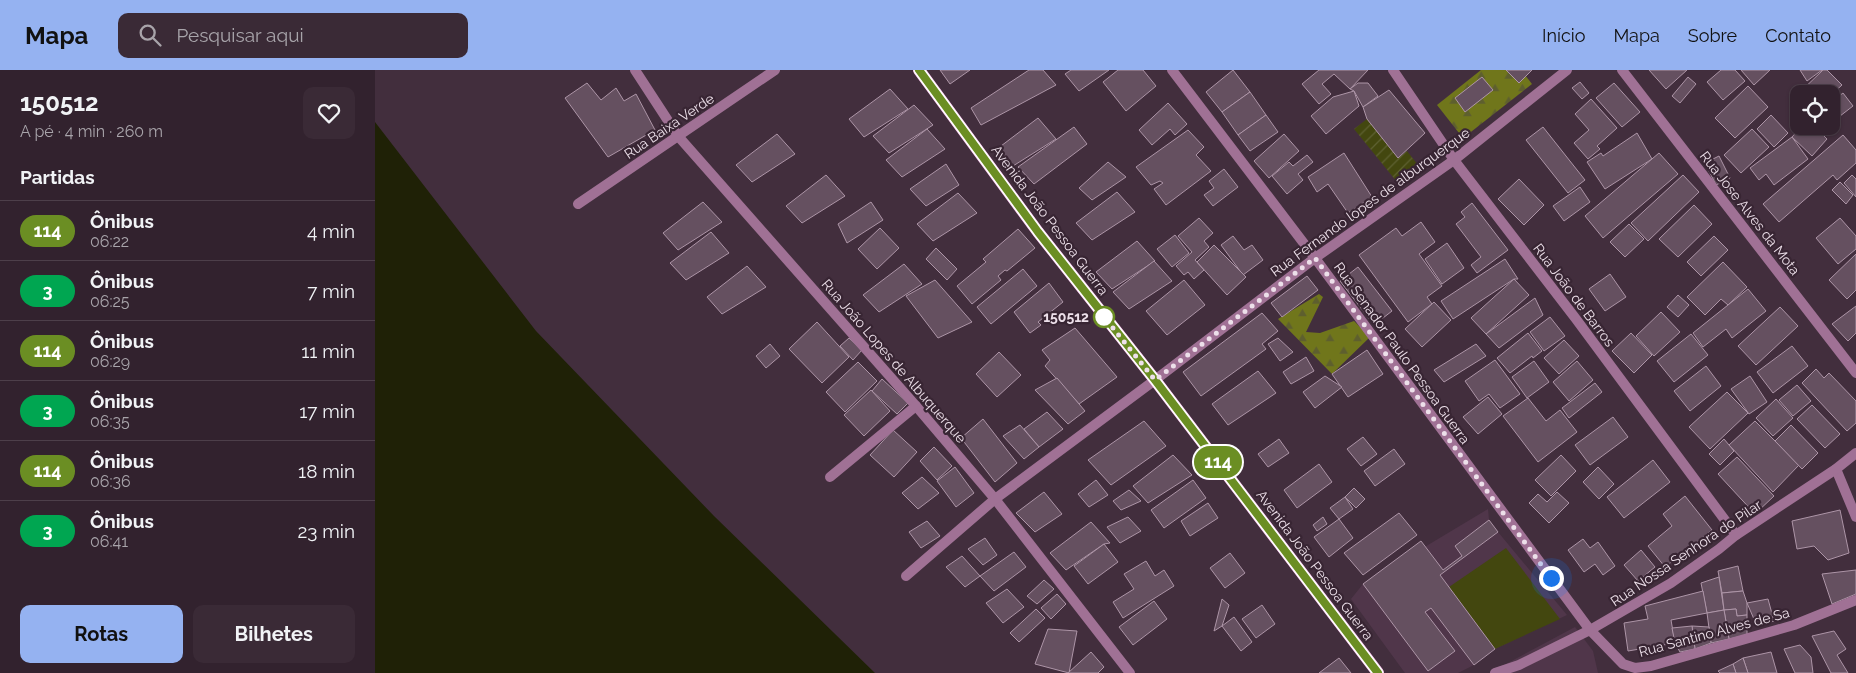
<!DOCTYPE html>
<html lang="pt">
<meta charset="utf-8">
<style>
body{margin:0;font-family:Raleway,sans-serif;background:#3a2a36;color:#f1f3f6;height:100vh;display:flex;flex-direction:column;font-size:19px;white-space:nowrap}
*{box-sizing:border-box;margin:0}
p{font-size:16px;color:#a8a4aa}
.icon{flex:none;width:28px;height:28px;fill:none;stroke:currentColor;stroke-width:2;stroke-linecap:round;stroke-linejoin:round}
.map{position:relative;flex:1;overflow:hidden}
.drawer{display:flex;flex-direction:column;background:#32222e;width:375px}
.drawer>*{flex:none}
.badge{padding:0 10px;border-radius:16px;font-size:18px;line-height:32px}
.controls{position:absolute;left:1415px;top:15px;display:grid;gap:10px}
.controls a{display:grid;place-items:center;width:50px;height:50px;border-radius:10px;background:#32222e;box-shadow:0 1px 4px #0004,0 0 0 1px #4d3f4a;font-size:25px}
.you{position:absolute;width:25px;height:25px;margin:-12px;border:4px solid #fff;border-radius:50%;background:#1a73e8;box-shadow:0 0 0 8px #1a73e833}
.map>.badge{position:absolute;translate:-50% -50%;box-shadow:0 0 0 2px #fff}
h2{padding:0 20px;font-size:19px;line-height:45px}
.round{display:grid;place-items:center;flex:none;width:52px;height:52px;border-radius:10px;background:#3a2a36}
.headline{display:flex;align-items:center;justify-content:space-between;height:85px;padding:0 20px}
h1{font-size:24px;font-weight:700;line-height:38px}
.action{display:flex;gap:10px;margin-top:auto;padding:10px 20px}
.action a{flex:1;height:58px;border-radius:10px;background:#95b2f1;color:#111;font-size:20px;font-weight:700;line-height:58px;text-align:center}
.action a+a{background:#3a2a36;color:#f1f3f6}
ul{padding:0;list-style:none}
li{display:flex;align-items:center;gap:15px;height:60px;padding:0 20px;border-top:1px solid #4d3f4a}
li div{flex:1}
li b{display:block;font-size:19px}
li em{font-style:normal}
li .badge{min-width:55px;font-weight:700;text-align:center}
header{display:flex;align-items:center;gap:30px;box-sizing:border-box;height:70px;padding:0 25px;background:#95b2f1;color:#111}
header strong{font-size:24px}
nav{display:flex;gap:28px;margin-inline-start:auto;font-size:18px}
.search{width:350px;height:45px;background:#3a2a36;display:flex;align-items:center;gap:12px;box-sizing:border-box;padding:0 18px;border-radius:10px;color:#a8a4aa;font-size:19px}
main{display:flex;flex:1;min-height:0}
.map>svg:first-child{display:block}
.built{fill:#50364a}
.forest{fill:url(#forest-firs)}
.garden{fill:url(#garden-furrows)}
.pitch{fill:#43470f}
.water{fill:#1f2106}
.building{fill:#655060;stroke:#ad95a7}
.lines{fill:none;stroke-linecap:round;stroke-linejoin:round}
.minor{stroke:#a07195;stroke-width:10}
.primary{stroke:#f4bae6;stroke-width:12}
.line-casing{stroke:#fff;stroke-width:11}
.line{stroke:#6b8e23;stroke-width:8}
.walk{stroke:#ede0ea;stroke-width:5;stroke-dasharray:0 9}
.stop-dot{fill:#fff;stroke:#6b8e23;stroke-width:2.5}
.labels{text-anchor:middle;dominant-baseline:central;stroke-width:4.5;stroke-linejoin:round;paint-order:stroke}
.street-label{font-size:14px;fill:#ede0ea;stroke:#382533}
.stop-label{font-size:14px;font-weight:bold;fill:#ede0ea;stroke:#382533;text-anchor:end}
</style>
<header>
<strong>Mapa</strong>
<div class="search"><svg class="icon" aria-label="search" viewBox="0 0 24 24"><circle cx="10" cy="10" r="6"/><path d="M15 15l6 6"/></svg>Pesquisar aqui</div>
<nav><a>Início</a><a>Mapa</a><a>Sobre</a><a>Contato</a></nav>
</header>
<main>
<section class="drawer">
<div class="headline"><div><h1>150512</h1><p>A pé · 4 min · 260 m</p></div><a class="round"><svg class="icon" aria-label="heart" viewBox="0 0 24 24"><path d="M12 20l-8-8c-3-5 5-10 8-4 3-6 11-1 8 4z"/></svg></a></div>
<h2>Partidas</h2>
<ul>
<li><span class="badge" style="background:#6b8e23;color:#fff">114</span><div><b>Ônibus</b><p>06:22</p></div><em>4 min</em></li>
<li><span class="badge" style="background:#00a651;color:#fff">3</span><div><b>Ônibus</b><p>06:25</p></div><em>7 min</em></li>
<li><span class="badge" style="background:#6b8e23;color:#fff">114</span><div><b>Ônibus</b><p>06:29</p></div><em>11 min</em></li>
<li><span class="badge" style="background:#00a651;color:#fff">3</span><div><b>Ônibus</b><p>06:35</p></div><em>17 min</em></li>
<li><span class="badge" style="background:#6b8e23;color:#fff">114</span><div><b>Ônibus</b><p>06:36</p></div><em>18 min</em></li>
<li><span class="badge" style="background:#00a651;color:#fff">3</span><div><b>Ônibus</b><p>06:41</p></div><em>23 min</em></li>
</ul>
<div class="action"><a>Rotas</a><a>Bilhetes</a></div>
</section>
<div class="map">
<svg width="1481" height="603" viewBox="0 0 1481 603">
<defs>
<pattern id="forest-firs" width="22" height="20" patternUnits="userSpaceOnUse" patternTransform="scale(1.25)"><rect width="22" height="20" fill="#70761b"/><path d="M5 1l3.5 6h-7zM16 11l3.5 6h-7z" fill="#5e5f2e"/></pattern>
<pattern id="garden-furrows" width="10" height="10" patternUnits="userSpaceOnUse" patternTransform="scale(1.25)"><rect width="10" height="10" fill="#43470f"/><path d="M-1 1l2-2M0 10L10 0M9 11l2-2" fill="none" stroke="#5e6132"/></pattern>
</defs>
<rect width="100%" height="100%" fill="#422e3d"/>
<g class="built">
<path d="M1113,439L1114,450L1123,462L1192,545L1120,579L1099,595L1083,603H1030L976,529L988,514Z"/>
<path d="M1200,557L1218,581L1223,603H1114Z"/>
</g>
<g class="forest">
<path d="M1106,0H1146L1157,14L1092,65L1084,63L1062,35Z"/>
<path d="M944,224L948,227L931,262L945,263L979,251L995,267L957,304L903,249Z"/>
</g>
<path class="garden" d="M992,49L1023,88L1032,81L1043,95L1022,112L979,59Z"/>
<path class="pitch" d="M1131,478L1185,549L1120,579L1074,517Z"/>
<path class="water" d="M0,52L161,261L339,446L500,603H0Z"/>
<g class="building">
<path d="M565,0H595L575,14Z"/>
<path d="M654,0H668L681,15L606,55L596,38Z"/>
<path d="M696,0H734L704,21L690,4Z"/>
<path d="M743,0H768L781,16L751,41L728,12Z"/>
<path d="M858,0L875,22L847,42L831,22Z"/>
<path d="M944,0H993L975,19L959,4L947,14L956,24L944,34L927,14Z"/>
<path d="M1131,0H1157L1144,13Z"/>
<path d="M1274,0H1312L1291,19Z"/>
<path d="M1346,0H1360L1370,11L1348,30L1332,12Z"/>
<path d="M1366,0H1395L1379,15Z"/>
<path d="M1425,0H1447L1432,11Z"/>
<path d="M1448,0H1452L1467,15L1456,25L1424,24V27L1422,25Z"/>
<path d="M1107,7L1118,20L1090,42L1080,28Z"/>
<path d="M1313,7L1321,14L1305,33L1297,26Z"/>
<path d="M1205,12L1214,23L1207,29L1197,18Z"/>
<path d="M212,13L226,30L241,18L249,31L261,24L280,60L233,87L190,28Z"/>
<path d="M983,13H993L1003,26L988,37L979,21L975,19Z"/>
<path d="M1239,13L1265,42L1247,57L1221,28Z"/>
<path d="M1373,16L1393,37L1360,68L1340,48Z"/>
<path d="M515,19L533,39L489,67L474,49Z"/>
<path d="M1014,20L1050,63L1023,88L992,49L988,37Z"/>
<path d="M979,21L984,36L951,64L936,46L958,27Z"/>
<path d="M875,22L891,45L863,65L847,42Z"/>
<path d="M1468,23L1478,36L1456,53V32Z"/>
<path d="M1216,29L1242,58L1222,76L1225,79L1213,89L1199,73L1214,60L1200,44Z"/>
<path d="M793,33L812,54L800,65L795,59L777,75L764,60Z"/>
<path d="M539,35L558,55L514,83L498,66Z"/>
<path d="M891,45L903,62L875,81L863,65Z"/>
<path d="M1396,45L1413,63L1399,77L1382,59Z"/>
<path d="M663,48L681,69L638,96L622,79Z"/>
<path d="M1427,56H1439L1452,69L1437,86L1417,67Z"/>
<path d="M699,57L712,74L659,114L643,97Z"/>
<path d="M1168,57L1210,110L1193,123L1151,70Z"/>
<path d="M552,59L570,79L527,107L511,90Z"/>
<path d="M1377,59L1394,77L1366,103L1349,85Z"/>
<path d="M813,60L829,77L821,85L836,101L791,135L779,119L788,113L785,111L776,115L761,97Z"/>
<path d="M1262,63L1277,89L1230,119L1212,92L1226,83L1228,86Z"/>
<path d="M402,64L420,84L377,112L361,95Z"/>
<path d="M909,64L924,81L894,108L879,91Z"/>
<path d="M1468,65L1481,80V93L1462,110L1458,105L1404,152L1388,134Z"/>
<path d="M1417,67L1433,89L1399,115L1391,104L1384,110L1375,98Z"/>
<path d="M969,83L997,127L973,143L953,114L942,122L933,107Z"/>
<path d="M1284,83L1303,104L1228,168L1210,146Z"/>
<path d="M932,85L938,92L923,104L928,110L912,124L897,106L914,92L918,96Z"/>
<path d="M1344,86L1355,108L1341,115L1330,93Z"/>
<path d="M733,92L751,107L717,130L704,118Z"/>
<path d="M571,94L584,115L551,136L535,119Z"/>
<path d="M849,99L863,117L838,136L829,125L839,118L834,111Z"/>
<path d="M451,105L470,126L427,153L411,136Z"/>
<path d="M1308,105L1324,122L1273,171L1256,153Z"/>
<path d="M1477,105L1481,109V127L1469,113Z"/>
<path d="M1144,109L1169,135L1149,155L1123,129Z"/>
<path d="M1465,112L1478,125L1471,134L1457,120Z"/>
<path d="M1205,117L1215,132L1189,151L1178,136Z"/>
<path d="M742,122L760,142L717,170L701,153Z"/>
<path d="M583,123L602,143L558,171L542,154Z"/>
<path d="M328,132L347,152L303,180L288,163Z"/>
<path d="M496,132L508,150L472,173L463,154Z"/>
<path d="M1097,133L1133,180L1102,203L1096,195L1106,187L1081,154L1090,147L1086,142Z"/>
<path d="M1319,135L1337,154L1303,187L1284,169Z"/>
<path d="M824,148L838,163L829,171L834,177L820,190L829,200L819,209L813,202L809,205L801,196L817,182L803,166Z"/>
<path d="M1465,148L1481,166V179L1463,194L1441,168Z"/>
<path d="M1046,152L1060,172L1044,184L1067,216L1052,227L1057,234L1033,252L984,185L1021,158L1027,166Z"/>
<path d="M1254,154L1269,169L1250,187L1235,172Z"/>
<path d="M505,158L524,178L502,199L483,179Z"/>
<path d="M643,159L660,178L632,201L630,200L623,206L626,210L597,234L582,216L611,192L608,189Z"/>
<path d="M336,162L354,183L311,210L295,193Z"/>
<path d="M800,165L814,183L797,197L782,179Z"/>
<path d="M858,166L869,180L877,175L888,190L868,205L846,175Z"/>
<path d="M1339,166L1353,180L1326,206L1312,192Z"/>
<path d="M762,171L780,191L737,219L721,202Z"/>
<path d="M1072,173L1089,198L1067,214L1050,189Z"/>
<path d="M839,175L871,207L852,225L822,192Z"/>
<path d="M561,178L582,199L572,210L551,189Z"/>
<path d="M1481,184V220L1472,229L1454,210Z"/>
<path d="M1130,189L1143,209H1139L1078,249L1066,231Z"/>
<path d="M779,191L797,211L754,239L738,222Z"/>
<path d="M1348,192L1372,217L1353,235L1346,229L1330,245L1312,227Z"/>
<path d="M529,194L547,214L504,242L488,225Z"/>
<path d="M372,196L391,217L347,244L332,227Z"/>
<path d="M983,197L1017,241L999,255L965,211Z"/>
<path d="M648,199L662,216L616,254L602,237Z"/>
<path d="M1235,204L1251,227L1230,241L1214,219Z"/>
<path d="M932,206L943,220L907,247L896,233Z"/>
<path d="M1139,209L1154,225L1111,264L1096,248Z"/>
<path d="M560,210L597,252L563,268L531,226Z"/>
<path d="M809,210L830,235L792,265L771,241Z"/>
<path d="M674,213L688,232L663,252L666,255L655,263L639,242Z"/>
<path d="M1373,219L1391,241L1357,268L1351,259L1328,277L1318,263Z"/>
<path d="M1303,225L1314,235L1303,247L1292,237Z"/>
<path d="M1160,228L1168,245L1124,278L1111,264Z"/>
<path d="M1059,232L1076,250L1047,277L1030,259Z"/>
<path d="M1481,236V263L1473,271L1457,254Z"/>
<path d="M1405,237L1423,256L1381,295L1363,276Z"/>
<path d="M1286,242L1305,262L1279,286L1261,266Z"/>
<path d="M887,243L903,261L887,274L891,279L826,326L808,302Z"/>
<path d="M1175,247L1190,266L1169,281L1155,262Z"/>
<path d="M442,252L474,287L447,313L414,279Z"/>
<path d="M700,258L742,307L704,334L670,296L675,290L667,280Z"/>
<path d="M1153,263L1167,281L1158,288L1157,286L1135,303L1122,288Z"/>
<path d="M1256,263L1277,285L1259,303L1237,281Z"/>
<path d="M1316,264L1333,285L1299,312L1282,291Z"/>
<path d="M474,268L487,280L478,290L465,276Z"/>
<path d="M903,268L918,282L905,291L893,274Z"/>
<path d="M1189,270L1204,286L1184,304L1169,288Z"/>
<path d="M395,274L405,286L391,298L381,286Z"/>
<path d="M1101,274L1111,286L1069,312L1059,300Z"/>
<path d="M1417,276L1433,296L1398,323L1382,302Z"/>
<path d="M992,280L1008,304L973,327L957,304Z"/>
<path d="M624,282L646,305L622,327L601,304Z"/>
<path d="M931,287L939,301L916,314L908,302Z"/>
<path d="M1120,290L1145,324L1125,338L1114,324L1104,331L1090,311Z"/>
<path d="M1159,291L1174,312L1152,328L1137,307Z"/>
<path d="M1202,291L1218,310L1194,331L1178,312Z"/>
<path d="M483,292L502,311L470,342L451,322Z"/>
<path d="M1331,296L1346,316L1315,341L1299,321Z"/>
<path d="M1441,299L1449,308L1454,303L1481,331V353L1472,361L1427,313Z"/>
<path d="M883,301L901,323L853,355L837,334Z"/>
<path d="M950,306L967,317L940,338L928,322Z"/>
<path d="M1375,306L1392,332L1374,344L1356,319Z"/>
<path d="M682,308L710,341L693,354L660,320Z"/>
<path d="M507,309L533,333L522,344L497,321Z"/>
<path d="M1220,313L1227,322L1194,348L1187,338Z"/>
<path d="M1422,315L1436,331L1418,346L1404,330Z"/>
<path d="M496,320L515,341L489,366L469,345Z"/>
<path d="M1352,322L1373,343L1335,379L1314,357Z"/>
<path d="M1113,327L1127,344L1103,364L1088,347Z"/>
<path d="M1153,328L1171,351L1185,340L1202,362L1163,392L1128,346Z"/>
<path d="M1401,329L1418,348L1398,366L1381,348Z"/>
<path d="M1437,335L1465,364L1450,378L1422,349Z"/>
<path d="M672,342L688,359L664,377L649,359Z"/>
<path d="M1238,347L1253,367L1215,395L1200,375Z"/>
<path d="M608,349L642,393L620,412L586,368Z"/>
<path d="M769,351L791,376L736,415L713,390Z"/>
<path d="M1380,351L1424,395L1398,422L1354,375Z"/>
<path d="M645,355L664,377L649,389L628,366Z"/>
<path d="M1416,355L1443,383L1427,399L1400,371Z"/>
<path d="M518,360L542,382L519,407L495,385Z"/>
<path d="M988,367L1002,384L986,396L972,379Z"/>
<path d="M904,369L914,383L893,397L883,384Z"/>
<path d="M1349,369L1359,381L1345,395L1334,384Z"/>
<path d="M559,377L577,396L562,410L545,391Z"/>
<path d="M1019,379L1030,394L1000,416L989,401Z"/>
<path d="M798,385L817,405L773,433L758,416Z"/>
<path d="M1186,385L1201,401L1176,426L1160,410Z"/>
<path d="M1362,387L1399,426L1380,444L1343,404Z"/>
<path d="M1278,390L1295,412L1249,448L1232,427Z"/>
<path d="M944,394L957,412L922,438L909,420Z"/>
<path d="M580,397L599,423L581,437L562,411Z"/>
<path d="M1223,397L1239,414L1224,429L1208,412Z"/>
<path d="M547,407L564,423L543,439L527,423Z"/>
<path d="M721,410L733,425L714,437L703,424Z"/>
<path d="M818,410L831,428L789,458L776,440Z"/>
<path d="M979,418L990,429L981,438L970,427Z"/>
<path d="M754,420L766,431L746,440L738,431Z"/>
<path d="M669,422L687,444L660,462L641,443Z"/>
<path d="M1182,422L1194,433L1174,453L1154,433L1163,424L1172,432Z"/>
<path d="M1310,426L1337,460L1290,497L1273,476L1297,456L1288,444Z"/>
<path d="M970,427L978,439L964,449L955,438Z"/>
<path d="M833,433L843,448L815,466L806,451Z"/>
<path d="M1465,440L1474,483L1453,490L1439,476L1422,479L1417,451Z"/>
<path d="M1024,443L1042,465L988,505L969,483Z"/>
<path d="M753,447L766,461L745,473L732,457Z"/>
<path d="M948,447L952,454L942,461L938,455Z"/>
<path d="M964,449L978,468L954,487L939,467Z"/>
<path d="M1114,450L1123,462L1065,505L1120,579L1099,595L1056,538L1050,542L1080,581L1053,601L988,514L1046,471L1068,500L1087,486L1080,476Z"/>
<path d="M552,451L565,466L546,478L534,462Z"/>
<path d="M716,452L735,473L729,474L691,500L675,483Z"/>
<path d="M610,468L622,485L608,495L593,479Z"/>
<path d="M1208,469L1215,478L1223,472L1240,496L1228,505L1220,494L1209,502L1193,480Z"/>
<path d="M729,474L743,492L713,514L699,496Z"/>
<path d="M1266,480L1280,497L1263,511L1249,495Z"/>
<path d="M639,482L651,497L619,521L605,506Z"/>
<path d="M855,483L870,503L850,518L835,498Z"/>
<path d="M587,486L605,506L590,517L571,497Z"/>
<path d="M771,491L780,506L789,500L799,516L748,548L738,532L759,519L749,504Z"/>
<path d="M1363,496L1368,521L1347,523L1343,501Z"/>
<path d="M1481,500V524L1457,534L1447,504Z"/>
<path d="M1344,507L1349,540L1332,543L1326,513Z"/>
<path d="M669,510L679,519L662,534L652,526Z"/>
<path d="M632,519L649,537L628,553L611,533Z"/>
<path d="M1328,521L1332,543L1296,550L1300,573L1253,581L1249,553L1273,549L1270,536Z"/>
<path d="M1368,521L1372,533V545L1362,546L1361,539L1349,540L1347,523Z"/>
<path d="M682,524L691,534L676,549L666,538Z"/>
<path d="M847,529L854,535L847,556L839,561Z"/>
<path d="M1393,529L1399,551L1382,556L1372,533Z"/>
<path d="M779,531L792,549L758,575L744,557Z"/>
<path d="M887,535L900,554L881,568L867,549Z"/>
<path d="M661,539L670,548L644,572L635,563Z"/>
<path d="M1361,539L1362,546L1372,545V565L1354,569L1349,540Z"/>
<path d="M1349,540L1354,569L1336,573L1332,543Z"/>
<path d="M859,547L877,572L866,581L847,556Z"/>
<path d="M1317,556L1334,557L1336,573L1320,579Z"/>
<path d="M1317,556L1320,579L1305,582L1300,573L1297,558Z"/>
<path d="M673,559L702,561L694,603L660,594Z"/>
<path d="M1459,561L1471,579L1462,585L1473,603H1456L1437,566Z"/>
<path d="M1425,575L1436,587L1438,603H1420L1409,579Z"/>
<path d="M716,582L729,597L723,603H693Z"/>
<path d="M1396,582L1402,603H1373L1368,588Z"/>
<path d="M964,588L976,603H944Z"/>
<path d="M1368,588L1373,603H1361L1358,594Z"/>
<path d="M1358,594L1361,603H1345L1343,601Z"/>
</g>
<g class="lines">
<g class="minor">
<path d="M260,0L303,66L541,336L620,429L755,603"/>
<path d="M797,0L940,188L1215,560L1248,594L1260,598L1276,596L1419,555L1481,530"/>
<path d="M1018,0L1079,90L1201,249L1361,465"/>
<path d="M1247,0L1481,303"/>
<path d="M203,134L400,0"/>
<path d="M1461,399L1481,447"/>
<path d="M455,407L541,336"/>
<path d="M531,506L620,429L780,310L940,188L1079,90L1192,0"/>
<path d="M1120,603L1144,595L1215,560L1296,513L1344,479L1361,465L1461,399L1481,383"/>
</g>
<path class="primary" d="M544,0L663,162L780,310L1003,603"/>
</g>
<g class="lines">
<g class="line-casing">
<path id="line" d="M544,0L663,162L780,310L1003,603"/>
</g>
<use href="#line" class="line"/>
<path class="walk" d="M729,247L725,242L780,310L940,188L1176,508"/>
</g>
<circle class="stop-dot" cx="729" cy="247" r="10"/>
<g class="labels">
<g class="street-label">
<text transform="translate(294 56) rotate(-34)">Rua Baixa Verde</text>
<text transform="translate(995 132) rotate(-36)">Rua Fernando lopes de alburquerque</text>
<text transform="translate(1375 143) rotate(52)">Rua Jose Alves da Mota</text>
<text transform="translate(675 150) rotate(53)">Avenida João Pessoa Guerra</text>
<text transform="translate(1199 225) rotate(53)">Rua João de Barros</text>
<text transform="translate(1027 283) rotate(54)">Rua Senador Paulo Pessoa Guerra</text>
<text transform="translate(519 291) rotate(49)">Rua João Lopes de Albuquerque</text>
<text transform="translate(1311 483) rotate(-34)">Rua Nossa Senhora do Pilar</text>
<text transform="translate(940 495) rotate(53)">Avenida João Pessoa Guerra</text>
<text transform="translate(1339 562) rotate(-15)">Rua Santino Alves de Sa</text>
</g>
<g class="stop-label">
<text x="714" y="247">150512</text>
</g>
</g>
</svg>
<div class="controls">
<a><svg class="icon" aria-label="locate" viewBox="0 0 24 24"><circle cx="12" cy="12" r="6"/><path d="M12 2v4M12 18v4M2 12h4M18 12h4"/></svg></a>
</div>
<div class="you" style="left:1176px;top:508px"></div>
<b class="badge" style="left:843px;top:392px;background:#6b8e23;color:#fff">114</b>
</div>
</main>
